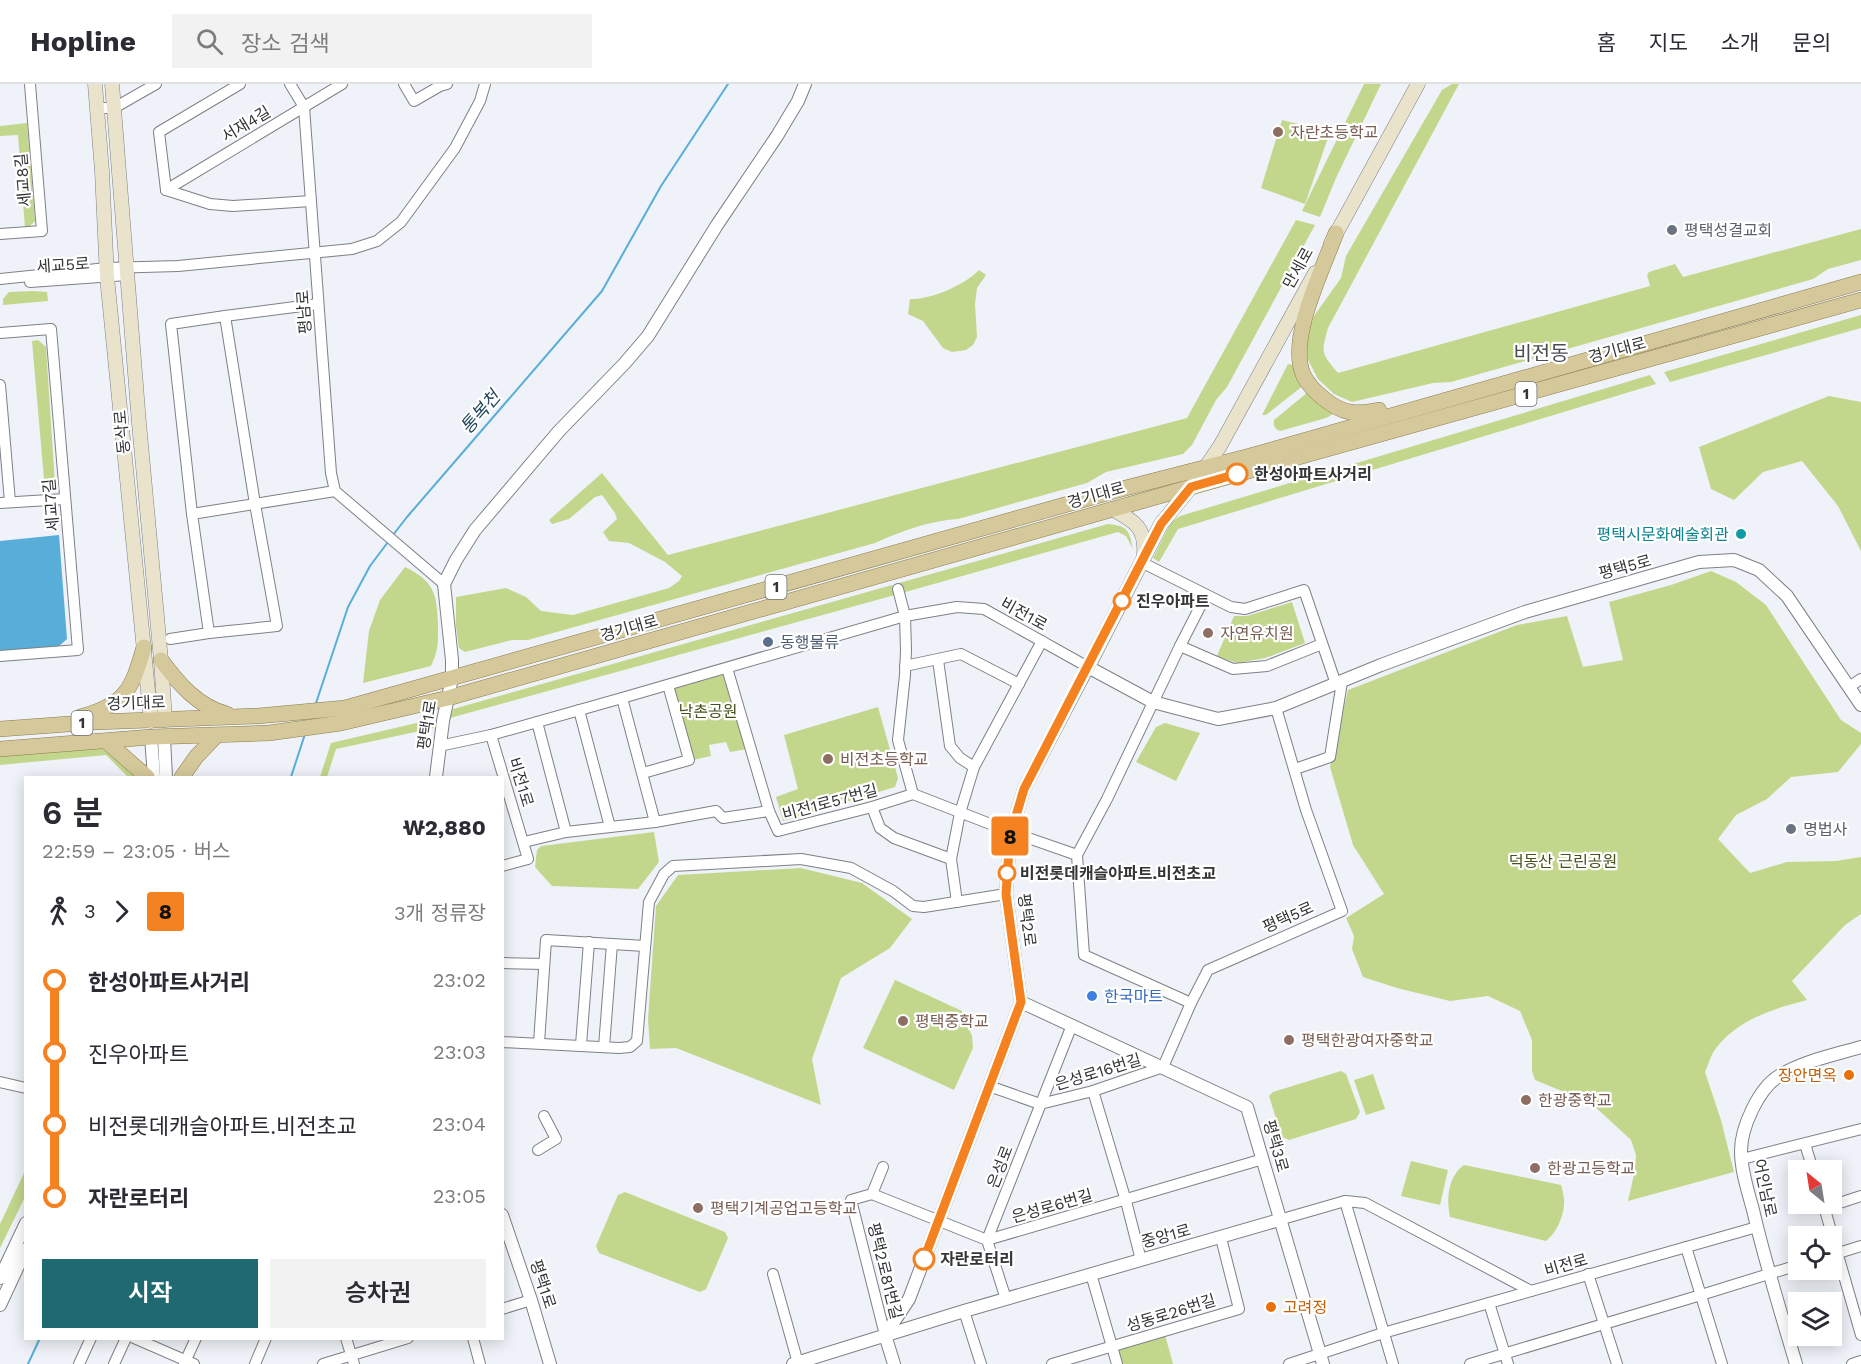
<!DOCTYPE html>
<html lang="ko">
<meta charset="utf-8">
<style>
body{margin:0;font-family:"Work Sans","Noto Sans KR",sans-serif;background:#f2f2f3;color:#2b2b33;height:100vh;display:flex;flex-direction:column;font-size:22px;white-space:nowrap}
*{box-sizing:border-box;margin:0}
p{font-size:20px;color:#7c7c81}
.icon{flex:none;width:33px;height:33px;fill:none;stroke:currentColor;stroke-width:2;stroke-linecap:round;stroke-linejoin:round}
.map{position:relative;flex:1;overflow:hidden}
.drawer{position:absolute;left:24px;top:692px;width:480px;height:564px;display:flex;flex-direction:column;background:#fff;border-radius:0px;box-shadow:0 3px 15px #0003}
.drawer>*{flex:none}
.badge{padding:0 12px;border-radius:4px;font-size:21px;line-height:39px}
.needle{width:39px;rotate:330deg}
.controls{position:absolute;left:1788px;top:1076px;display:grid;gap:12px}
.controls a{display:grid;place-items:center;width:54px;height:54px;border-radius:0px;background:#fff;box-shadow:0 3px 15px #0003;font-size:30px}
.map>.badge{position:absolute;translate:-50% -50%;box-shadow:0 0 0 3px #fff}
.legs{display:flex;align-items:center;gap:9px;height:66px;padding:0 18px;font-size:20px}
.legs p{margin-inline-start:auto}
.head{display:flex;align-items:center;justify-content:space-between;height:102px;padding:0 18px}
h1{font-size:33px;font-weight:600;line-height:45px}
.action{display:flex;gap:12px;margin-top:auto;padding:12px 18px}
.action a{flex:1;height:69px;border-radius:0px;background:#1e6a70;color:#fff;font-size:24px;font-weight:600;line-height:69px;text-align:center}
.action a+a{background:#f2f2f3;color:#2b2b33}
ul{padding:0 18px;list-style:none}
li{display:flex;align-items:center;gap:21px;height:72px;font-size:22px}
li i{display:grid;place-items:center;width:9px;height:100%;margin:0 8px;background:currentColor}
li i::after{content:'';width:15px;height:15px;margin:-8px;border:4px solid;border-radius:50%;background:#fff}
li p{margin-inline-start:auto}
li:first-child i{background:linear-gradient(#0000 50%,currentColor 0)}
li:last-child i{background:linear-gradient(currentColor 50%,#0000 0)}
header{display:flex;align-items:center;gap:36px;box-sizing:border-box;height:84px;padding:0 30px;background:#fff;border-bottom:2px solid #e1e1e2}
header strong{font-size:28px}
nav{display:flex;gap:33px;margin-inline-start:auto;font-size:21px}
.search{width:420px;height:54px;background:#f2f2f3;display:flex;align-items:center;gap:15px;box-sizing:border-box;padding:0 21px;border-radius:0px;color:#7c7c81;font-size:22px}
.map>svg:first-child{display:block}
.green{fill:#c2d78c}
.water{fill:#58aed8}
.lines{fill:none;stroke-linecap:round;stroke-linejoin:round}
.stream{stroke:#58aed8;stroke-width:2}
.minor-casing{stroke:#7d8085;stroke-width:12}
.tertiary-casing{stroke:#7d8085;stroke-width:14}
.secondary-casing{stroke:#7d8085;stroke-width:15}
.primary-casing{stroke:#8a7c4b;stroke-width:16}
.minor{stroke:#fff;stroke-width:10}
.tertiary{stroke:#fff;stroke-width:12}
.secondary{stroke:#eae3cc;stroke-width:14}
.primary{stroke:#d5c89a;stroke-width:15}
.line-1-casing{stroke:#fff;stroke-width:14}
.line-1{stroke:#f58220;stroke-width:9}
.education-dot{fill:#8d6e63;stroke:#fff;stroke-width:2}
.worship-dot{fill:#6b7280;stroke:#fff;stroke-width:2}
.stop-1-dot{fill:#fff;stroke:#f58220;stroke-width:3}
.culture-dot{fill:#0f9aa8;stroke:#fff;stroke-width:2}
.service-dot{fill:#5c6f8a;stroke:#fff;stroke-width:2}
.shop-dot{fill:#3f7fe0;stroke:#fff;stroke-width:2}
.food-dot{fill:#e8710a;stroke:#fff;stroke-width:2}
.labels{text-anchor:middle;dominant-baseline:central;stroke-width:4.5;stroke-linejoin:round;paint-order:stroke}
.shield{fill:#fff;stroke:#717273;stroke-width:1.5}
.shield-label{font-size:15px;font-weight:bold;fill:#343537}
.street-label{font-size:16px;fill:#343537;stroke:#fff}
.education-label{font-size:16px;fill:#785e54;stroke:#fff;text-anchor:start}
.worship-label{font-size:16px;fill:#5b616d;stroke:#fff;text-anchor:start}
.stop-label{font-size:16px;font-weight:bold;fill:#343537;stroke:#fff;text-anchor:start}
.culture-label{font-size:16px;fill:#0d838f;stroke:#fff;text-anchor:end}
.service-label{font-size:16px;fill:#4e5e75;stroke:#fff;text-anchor:start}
.park-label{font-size:16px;fill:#45521b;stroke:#fff}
.shop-label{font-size:16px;fill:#366cbe;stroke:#fff;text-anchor:start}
.food-label{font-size:16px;fill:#c56008;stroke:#fff;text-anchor:end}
.water-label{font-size:18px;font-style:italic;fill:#214759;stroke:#fff}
.quarter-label{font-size:20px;fill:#494c51;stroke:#fff}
</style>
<header>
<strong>Hopline</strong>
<div class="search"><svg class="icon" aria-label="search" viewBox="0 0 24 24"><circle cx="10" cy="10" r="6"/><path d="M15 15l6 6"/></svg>장소 검색</div>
<nav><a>홈</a><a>지도</a><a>소개</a><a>문의</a></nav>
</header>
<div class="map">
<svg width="1861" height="1280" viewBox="0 0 1861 1280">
<rect width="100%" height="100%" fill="#eff2f8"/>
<g class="green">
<path d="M1364,0H1381L1336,94L1320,133L1302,127Z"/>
<path d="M1452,0H1459L1328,244C1321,269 1321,269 1338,289L1650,202L1647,191L1649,188L1675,180L1683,193L1861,145V176L1828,185L1813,195L1451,298L1433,299L1352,318L1334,310L1318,295L1307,274L1304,259L1314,232L1341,194L1346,172L1442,6Z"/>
<path d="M1282,36L1330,48L1305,120L1261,104Z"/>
<path d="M27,39L35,137L29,143L25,144L18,51L0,52V42Z"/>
<path d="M1296,136L1315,141L1227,303L1216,316L1192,361L1183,370L1106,388L1087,399L958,435C928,437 902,447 875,459L528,556H512L465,568L459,564L456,542V513L506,504L526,513L541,527L573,531L669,504L679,497L682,492L665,478L629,459L609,457L603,448L617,435L615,429L602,411L595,413L569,435L552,440L549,436L602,389L668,471L1187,334Z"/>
<path d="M979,186L986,191L977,204L975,220L977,253L973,261L966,266L952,268L943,264L923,237L908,230L910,215C930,216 965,201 979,186Z"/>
<path d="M33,207L47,208L48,217L3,221V215L9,208Z"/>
<path d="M1861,231V244L1670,298L1664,288Z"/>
<path d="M38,256L46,263L55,400L50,406L45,407L32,257Z"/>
<path d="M1288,280L1293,281L1299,295L1304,301L1266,331H1262Z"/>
<path d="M1650,291L1656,300L1178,445L1159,478L1153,474L1171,438L1180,432Z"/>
<path d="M1308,308L1333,330L1326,334L1280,347C1275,345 1273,342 1274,336Z"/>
<path d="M1829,312L1861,318V467L1838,422L1802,377L1763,388L1734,416L1711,405L1699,363Z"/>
<path d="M1108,440C1128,442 1129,446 1133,465L1126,452L1118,448L902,509L899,499Z"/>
<path d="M405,483C434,497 437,510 438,540C438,559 439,565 431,582L363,599L369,547L380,516Z"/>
<path d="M1711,487L1736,498L1766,521L1841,636L1861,649V660L1838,688L1791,693L1767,715L1736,731L1718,755L1750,789L1787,778L1836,777L1861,773V830L1845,841L1792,897L1807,916C1772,925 1736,936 1714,967C1710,973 1708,982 1705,988L1721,1036L1734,1088L1628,1117L1635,1086L1636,1071L1631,1056L1591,1019L1535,996L1532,987V956L1520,927L1488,912L1450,917L1397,904L1363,893L1352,865L1354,852L1346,834L1384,810L1353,761L1330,683L1348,606L1517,541L1567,532L1583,583L1623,576L1609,518L1671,501Z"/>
<path d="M892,501L895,511L450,634L453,625Z"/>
<path d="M1292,518L1305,559L1265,574L1237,579L1217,572L1234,532H1247Z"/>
<path d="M724,589L747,665L730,668L726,658L709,661L711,672L693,676L673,607L676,602Z"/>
<path d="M878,623L898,694L895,703L783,737L776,713L798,705L784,651Z"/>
<path d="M425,637L434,644L336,665L327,693H320L331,659Z"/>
<path d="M1165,639L1200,649L1176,697L1136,678L1156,643Z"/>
<path d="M107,662L141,693H128L106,671L0,681V670Z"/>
<path d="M654,748L659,778L638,805L552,802L535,783L537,766L541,762Z"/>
<path d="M801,784L862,799L912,835L890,864L841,894L812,975L821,1021L676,964L650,965L648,935L656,822L678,791Z"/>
<path d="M895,896L962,927L972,952L973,964L954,1006L863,964Z"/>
<path d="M1341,987L1346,990L1360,1028L1356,1035L1289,1056L1282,1053L1269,1012L1273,1008Z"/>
<path d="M1373,990L1385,1025L1366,1031L1354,996Z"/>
<path d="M1411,1077L1448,1086L1440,1121L1401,1112Z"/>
<path d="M1464,1081L1561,1101C1562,1105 1564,1111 1564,1116C1565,1130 1557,1148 1546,1157L1450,1133C1446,1115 1448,1092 1464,1081Z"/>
<path d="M25,1087V1113L0,1164V1140Z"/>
<path d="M625,1108L725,1148L728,1154L706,1205L700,1208L599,1169L596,1162L618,1111Z"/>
<path d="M1165,1251L1173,1280H1119L1115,1266Z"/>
</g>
<path class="water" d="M59,451L67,555L58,563L0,568V457Z"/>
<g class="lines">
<g class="stream">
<path d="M393,451L407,433L602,207L661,102L728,0"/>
<path d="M315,622L348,523L370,482L388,458"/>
<path d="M291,693L305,650"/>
<path d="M28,1280L40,1254"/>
</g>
<g class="minor-casing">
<g id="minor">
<path d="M290,0L304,23L331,389L335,407L444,500"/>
<path d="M404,0L414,17L440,2L447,0"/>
<path d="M97,24H114L156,0"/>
<path d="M166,106L342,0"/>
<path d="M166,106L159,48L240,0"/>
<path d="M166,106L210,120L233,122L311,117"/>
<path d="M0,150L42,147L30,0"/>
<path d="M0,195L107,184L178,182L352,165L377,157L401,138L455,64L480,17L485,0"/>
<path d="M30,198L127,191"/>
<path d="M225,232L318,220"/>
<path d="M0,249L51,245L78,566L0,572"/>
<path d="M0,301L10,418"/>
<path d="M0,419L65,415"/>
<path d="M192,430L171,240L225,232L255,420L277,542L209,549"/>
<path d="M1143,479L1231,523L1245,525L1304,506L1336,600"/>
<path d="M898,505L905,532L906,566L905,591L898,656L913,710"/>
<path d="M170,555L209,549L192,430L335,407"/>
<path d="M1180,562L1233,585L1267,582L1322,560"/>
<path d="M938,576L950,662L960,674L974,683"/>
<path d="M905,582L961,570L1019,600"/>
<path d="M727,584L769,727L778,747L872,723L913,710L1011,748L1077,771"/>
<path d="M1849,603L1861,595"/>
<path d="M622,614L655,738"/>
<path d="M579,626L610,743"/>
<path d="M537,638L566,748"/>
<path d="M491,651L528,775L502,782"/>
<path d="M439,662L491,651L622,614L905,532L957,523L984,525L1088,583"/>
<path d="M1295,685L1330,673L1342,598"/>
<path d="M643,689L689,676L668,601"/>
<path d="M872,723L880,744L894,754L951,775"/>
<path d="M524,758L566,748L655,738L716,727L723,734L769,727"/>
<path d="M957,818L951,775L960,729L974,683L1042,557"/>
<path d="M502,879L544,880"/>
<path d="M1191,919L1084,871L1077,771L1107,715L1180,562L1206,511"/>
<path d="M502,958L619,964L630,963L637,957L649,818L664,790L673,782L801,775L851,784L893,807L913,822L924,823L1006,810"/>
<path d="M539,959L546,856L645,862"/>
<path d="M581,961L589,858"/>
<path d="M604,963L612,860"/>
<path d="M0,998L26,1004"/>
<path d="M989,1002L1040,1020L1093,1007L1163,983L1191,919L1208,886L1342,827L1306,726L1276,624"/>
<path d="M1093,1007L1126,1117L1141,1176"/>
<path d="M1805,1060L1813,1086"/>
<path d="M538,1066L556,1055L544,1032"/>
<path d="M1742,1075L1861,1045"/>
<path d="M872,1110L883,1083"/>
<path d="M1345,1117L1393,1280"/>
<path d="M1823,1119L1861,1251"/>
<path d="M1824,1124L1861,1112"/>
<path d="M1279,1136L1345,1117L1365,1119L1531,1207"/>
<path d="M1686,1163L1722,1280"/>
<path d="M1832,1171L1861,1162"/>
<path d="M773,1190L798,1279"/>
<path d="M1091,1190L1117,1280"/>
<path d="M1588,1190L1617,1280"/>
<path d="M1006,1215L987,1156L1072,941"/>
<path d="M1489,1219L1508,1280"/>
<path d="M502,1225L531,1216"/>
<path d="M964,1227L981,1280"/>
<path d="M885,1251L851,1116L872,1110L987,1156L1263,1075"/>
<path d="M134,1254L194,1280"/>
<path d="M346,1254L354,1280"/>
<path d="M473,1254L480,1280"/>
<path d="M79,1280L91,1254"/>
<path d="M114,1280L126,1254"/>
<path d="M184,1280L196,1254"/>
<path d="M255,1280L266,1254"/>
<path d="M323,1280L408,1254"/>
<path d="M1052,1280L1239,1225L1221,1154"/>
<path d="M1289,1280L1383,1249L1757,1143"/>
<path d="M1470,1280L1701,1211L1798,1181"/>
<path d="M1852,1280L1861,1277"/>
</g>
</g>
<g class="tertiary-casing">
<g id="tertiary">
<path d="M151,653L154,693"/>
<path d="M164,654L166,693"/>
<path d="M436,693L443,637L452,594V576L444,500L456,476L475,446L559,347L624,280L648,252L717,141L777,52L798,17L805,0"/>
<path d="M1021,918L1247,1023L1323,1280"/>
<path d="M502,1131L531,1216L550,1280"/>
<path d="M0,1194L26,1139"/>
<path d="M0,1221L26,1165"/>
<path d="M793,1280L964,1227L1279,1136"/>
<path d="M894,1280L885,1251L909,1215L1021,918L1006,810L1010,752L1024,705L1088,583L1153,618L1218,635L1276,624L1381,581L1525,528L1699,478L1734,476L1759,486L1787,512L1861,621"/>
<path d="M1796,1280C1781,1229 1765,1178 1753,1126C1748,1107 1741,1087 1741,1067C1741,1043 1759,1004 1779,992C1803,977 1834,971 1861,963"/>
</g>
</g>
<g class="secondary-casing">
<g id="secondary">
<path d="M95,0L102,87L107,193L151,637"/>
<path d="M112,0L139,339L161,576L165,636"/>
<path d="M1331,159L1418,0"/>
<path d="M1112,425C1134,437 1146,443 1144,470"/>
<path d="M1088,583L1161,440L1199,393L1220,362L1315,189"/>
</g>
</g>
<g class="primary-casing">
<g id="primary">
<path d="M1336,149C1323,185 1288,254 1303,290C1307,300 1315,307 1323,314C1342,330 1356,331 1379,326"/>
<path d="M161,576C178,599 198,623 227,630"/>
<path d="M80,633C125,621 132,606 144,563"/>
<path d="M0,645L96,638L258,632L345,624L1114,407L1250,372L1861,198"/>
<path d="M106,657L147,693"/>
<path d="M0,665L151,653L269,649L341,639L448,614L1191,403L1861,216"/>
<path d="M182,693L196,673L217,651"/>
</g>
</g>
<use href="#minor" class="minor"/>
<use href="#tertiary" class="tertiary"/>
<use href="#secondary" class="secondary"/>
<use href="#primary" class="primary"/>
</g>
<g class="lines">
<g class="line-1-casing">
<path id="line-1" d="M924,1175L1021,918L1006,810L1010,752L1024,705L1161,440L1191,403L1237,390"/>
</g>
<use href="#line-1" class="line-1"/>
</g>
<g class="education-dot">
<circle cx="1278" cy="48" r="6"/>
<circle cx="1208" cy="549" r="6"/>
<circle cx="828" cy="675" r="6"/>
<circle cx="903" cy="937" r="6"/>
<circle cx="1289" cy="956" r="6"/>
<circle cx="1526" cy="1016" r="6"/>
<circle cx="1535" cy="1084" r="6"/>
<circle cx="698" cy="1124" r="6"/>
</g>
<g class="worship-dot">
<circle cx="1672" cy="146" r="6"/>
<circle cx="1791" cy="745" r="6"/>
</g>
<g class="stop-1-dot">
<circle cx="1237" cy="390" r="10"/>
<circle cx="1122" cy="517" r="8"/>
<circle cx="1007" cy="789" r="8"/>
<circle cx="924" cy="1175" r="10"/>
</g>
<circle class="culture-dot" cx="1741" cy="450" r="6"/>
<circle class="service-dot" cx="768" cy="558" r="6"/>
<circle class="shop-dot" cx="1092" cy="912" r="6"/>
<g class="food-dot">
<circle cx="1849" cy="991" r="6"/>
<circle cx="1271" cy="1223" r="6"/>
</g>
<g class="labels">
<g class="shield">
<rect x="1515.5" y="298" width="21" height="24" rx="4.5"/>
<rect x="765.5" y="491" width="21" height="24" rx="4.5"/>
<rect x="71.5" y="627" width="21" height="24" rx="4.5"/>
</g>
<g class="shield-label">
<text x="1526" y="310">1</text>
<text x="776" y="503">1</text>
<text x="82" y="639">1</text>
</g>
<g class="street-label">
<text transform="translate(246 40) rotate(-31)">서재4길</text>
<text transform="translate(23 96) rotate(-95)">세교8길</text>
<text transform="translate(63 181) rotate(-4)">세교5로</text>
<text transform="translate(1298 184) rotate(-61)">만세로</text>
<text transform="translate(304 228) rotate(-94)">평남로</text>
<text transform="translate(1617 266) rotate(-15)">경기대로</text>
<text transform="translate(122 348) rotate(-95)">동삭로</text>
<text transform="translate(1096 411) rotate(-16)">경기대로</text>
<text transform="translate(51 421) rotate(-95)">세교7길</text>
<text transform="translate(1625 483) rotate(-15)">평택5로</text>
<text transform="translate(1024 530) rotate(29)">비전1로</text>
<text transform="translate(629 544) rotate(-16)">경기대로</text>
<text transform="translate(136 619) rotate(-2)">경기대로</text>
<text transform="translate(427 641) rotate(-81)">평택1로</text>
<text transform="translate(521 698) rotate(73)">비전1로</text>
<text transform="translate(830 718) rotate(-15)">비전1로57번길</text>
<text transform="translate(1288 833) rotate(-24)">평택5로</text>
<text transform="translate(1027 836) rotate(83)">평택2로</text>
<text transform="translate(1098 988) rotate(-17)">은성로16번길</text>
<text transform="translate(1276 1062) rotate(74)">평택3로</text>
<text transform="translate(1000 1083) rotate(-69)">은성로</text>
<text transform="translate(1765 1104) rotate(78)">어인남로</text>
<text transform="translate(1052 1122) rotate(-16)">은성로6번길</text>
<text transform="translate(1166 1152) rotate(-15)">중앙1로</text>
<text transform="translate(1566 1181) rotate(-16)">비전로</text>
<text transform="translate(885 1187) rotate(76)">평택2로81번길</text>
<text transform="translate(543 1200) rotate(72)">평택1로</text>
<text transform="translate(1171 1229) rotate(-17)">성동로26번길</text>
</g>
<g class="education-label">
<text x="1290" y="48">자란초등학교</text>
<text x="1220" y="549">자연유치원</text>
<text x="840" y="675">비전초등학교</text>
<text x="915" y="937">평택중학교</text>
<text x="1301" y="956">평택한광여자중학교</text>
<text x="1538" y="1016">한광중학교</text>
<text x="1547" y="1084">한광고등학교</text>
<text x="710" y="1124">평택기계공업고등학교</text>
</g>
<g class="worship-label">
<text x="1684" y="146">평택성결교회</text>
<text x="1803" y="745">명법사</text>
</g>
<g class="stop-label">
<text x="1254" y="390">한성아파트사거리</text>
<text x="1136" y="517">진우아파트</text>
<text x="1020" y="789">비전롯데캐슬아파트.비전초교</text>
<text x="940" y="1175">자란로터리</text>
</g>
<g class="culture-label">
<text x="1729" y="450">평택시문화예술회관</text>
</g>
<g class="service-label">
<text x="780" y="558">동행물류</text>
</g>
<g class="park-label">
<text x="708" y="627">낙촌공원</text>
<text x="1563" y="777">덕동산 근린공원</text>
</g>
<g class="shop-label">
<text x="1104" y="912">한국마트</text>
</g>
<g class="food-label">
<text x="1837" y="991">장안면옥</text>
<text x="1283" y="1223" text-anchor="start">고려정</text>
</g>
<g class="water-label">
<text transform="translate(480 328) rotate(-49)">통복천</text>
</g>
<g class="quarter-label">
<text x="1541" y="269">비전동</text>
</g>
</g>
</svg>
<div class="controls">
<a><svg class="needle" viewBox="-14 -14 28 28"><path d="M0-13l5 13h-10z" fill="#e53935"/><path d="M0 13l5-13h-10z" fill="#7c7c81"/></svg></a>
<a><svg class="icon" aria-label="locate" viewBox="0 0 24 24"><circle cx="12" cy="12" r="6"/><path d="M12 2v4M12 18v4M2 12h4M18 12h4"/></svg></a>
<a><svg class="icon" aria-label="layers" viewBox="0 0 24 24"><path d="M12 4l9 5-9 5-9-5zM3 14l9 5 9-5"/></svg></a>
</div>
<b class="badge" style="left:1010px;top:752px;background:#f58220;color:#111">8</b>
<section class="drawer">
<div class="head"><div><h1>6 분</h1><p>22:59 – 23:05 · 버스</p></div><b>₩2,880</b></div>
<div class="legs"><svg class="icon" aria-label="walk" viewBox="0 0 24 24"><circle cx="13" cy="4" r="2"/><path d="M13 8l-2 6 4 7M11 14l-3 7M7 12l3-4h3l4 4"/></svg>3<svg class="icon" aria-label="forward" viewBox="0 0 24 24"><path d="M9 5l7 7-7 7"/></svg><b class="badge" style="background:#f58220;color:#111">8</b><p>3개 정류장</p></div>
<ul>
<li><i style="color:#f58220"></i><b>한성아파트사거리</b><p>23:02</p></li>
<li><i style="color:#f58220"></i><span>진우아파트</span><p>23:03</p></li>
<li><i style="color:#f58220"></i><span>비전롯데캐슬아파트.비전초교</span><p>23:04</p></li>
<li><i style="color:#f58220"></i><b>자란로터리</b><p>23:05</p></li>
</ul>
<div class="action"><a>시작</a><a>승차권</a></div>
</section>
</div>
